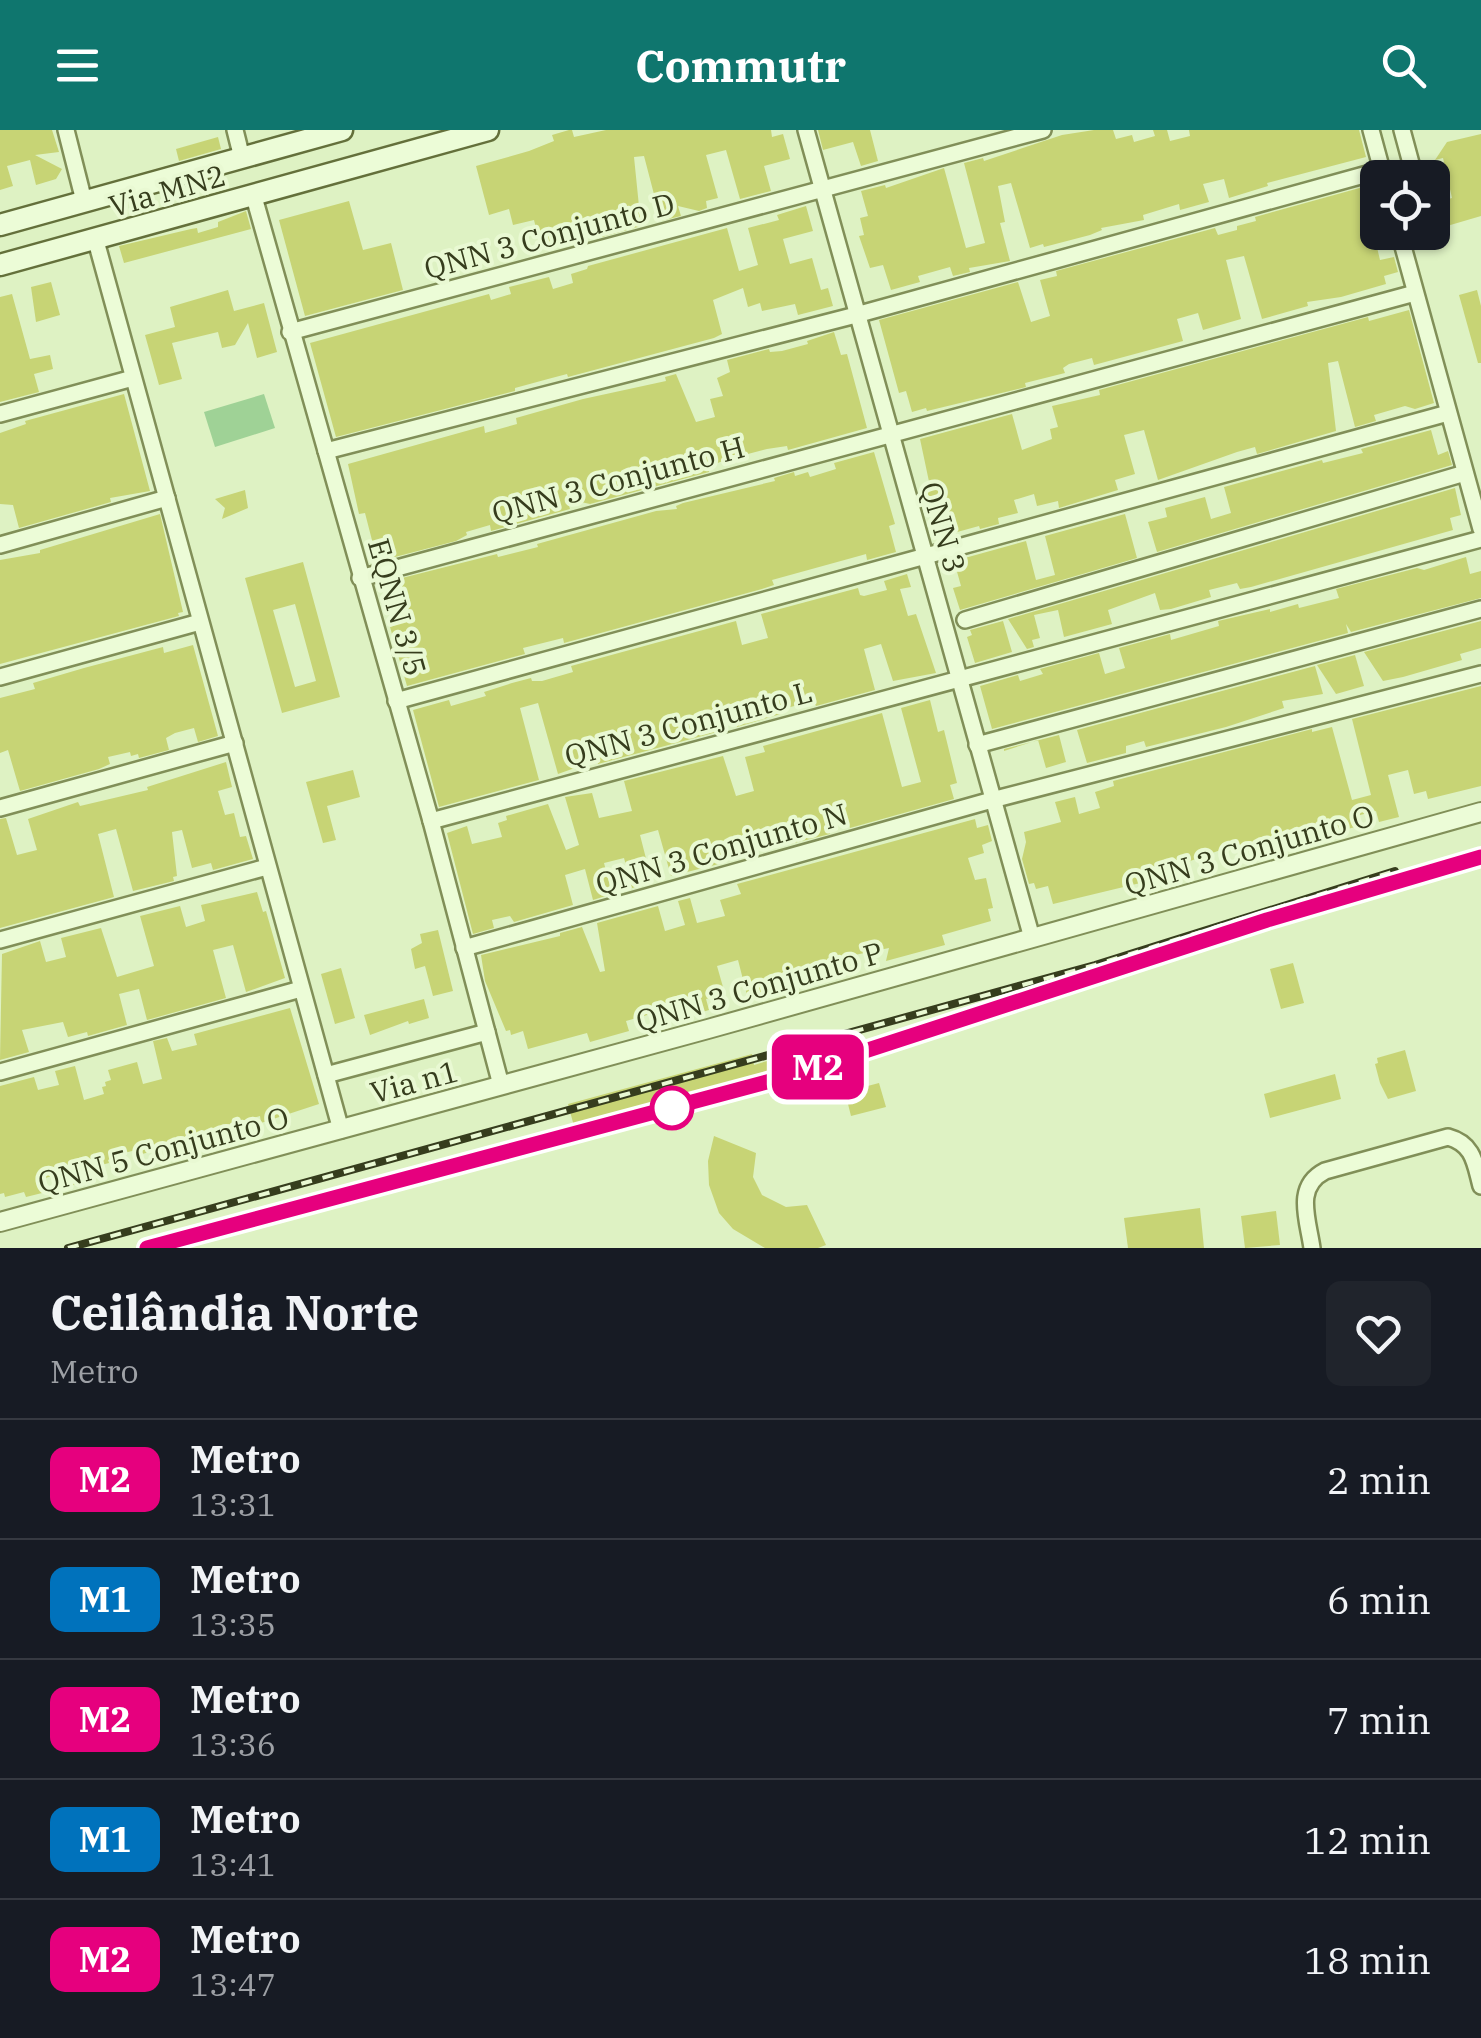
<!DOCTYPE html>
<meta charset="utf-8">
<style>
body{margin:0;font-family:"IBM Plex Serif",serif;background:#20242c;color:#f1f3f6;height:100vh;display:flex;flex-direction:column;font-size:38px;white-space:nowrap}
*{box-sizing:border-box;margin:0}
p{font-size:32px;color:#9ea1a6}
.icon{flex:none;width:55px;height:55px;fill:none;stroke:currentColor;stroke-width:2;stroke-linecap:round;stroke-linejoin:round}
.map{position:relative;height:1118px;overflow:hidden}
.panel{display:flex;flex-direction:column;background:#171b24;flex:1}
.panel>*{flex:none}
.badge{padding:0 20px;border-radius:15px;font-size:35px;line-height:65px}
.buttons{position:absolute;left:1360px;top:30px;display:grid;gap:20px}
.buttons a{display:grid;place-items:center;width:90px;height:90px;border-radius:15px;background:#171b24;box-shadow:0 2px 8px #0004;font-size:50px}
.map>.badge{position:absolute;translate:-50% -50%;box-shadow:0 0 0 5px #fff}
.round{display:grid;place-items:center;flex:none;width:105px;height:105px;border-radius:15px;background:#20242c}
.headline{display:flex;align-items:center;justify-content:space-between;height:170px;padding:0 50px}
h1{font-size:48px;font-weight:800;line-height:75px}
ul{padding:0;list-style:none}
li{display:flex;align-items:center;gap:30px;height:120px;padding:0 50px;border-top:2px solid #363941}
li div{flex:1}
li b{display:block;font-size:38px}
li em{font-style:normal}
li .badge{min-width:110px;font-weight:700;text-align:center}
header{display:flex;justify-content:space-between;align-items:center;height:130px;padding:0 50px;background:#0f766e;color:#fff;font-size:45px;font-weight:800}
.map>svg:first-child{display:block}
.green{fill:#9fd296}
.building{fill:#c7d475;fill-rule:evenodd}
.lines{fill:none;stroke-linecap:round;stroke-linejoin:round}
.minor-casing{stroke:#818f58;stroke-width:20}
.tertiary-casing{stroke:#818f58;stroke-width:22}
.secondary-casing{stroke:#64703b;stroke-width:25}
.minor{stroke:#ecfcd7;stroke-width:15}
.tertiary{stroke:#ecfcd7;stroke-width:18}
.secondary{stroke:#ecfcd7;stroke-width:20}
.rail-casing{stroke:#363d1d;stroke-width:8}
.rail{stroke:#e9f9d3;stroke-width:4;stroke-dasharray:11;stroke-linecap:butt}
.line-casing{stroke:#fff;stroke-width:22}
.line{stroke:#e6007e;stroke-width:15}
.stop-dot{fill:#fff;stroke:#e6007e;stroke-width:5}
.labels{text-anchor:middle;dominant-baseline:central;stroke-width:8;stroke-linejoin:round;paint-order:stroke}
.street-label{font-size:30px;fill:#363d1d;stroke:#e9f9d3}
</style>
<header><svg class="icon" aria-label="menu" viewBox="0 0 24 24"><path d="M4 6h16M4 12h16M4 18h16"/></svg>Commutr<svg class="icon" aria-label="search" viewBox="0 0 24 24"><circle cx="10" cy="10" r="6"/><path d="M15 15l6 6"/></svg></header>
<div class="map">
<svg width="1481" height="1118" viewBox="0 0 1481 1118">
<rect width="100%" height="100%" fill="#def2c3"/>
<path class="green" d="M264,264L275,298L215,317L204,282Z"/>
<g class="building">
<path d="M0,0H52L59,22L35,25L62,39L56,49L36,55L30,30L7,36L13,56L0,60Z"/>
<path d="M569,0H572L574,7L606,0H771L772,7L783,4L790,29L764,36L771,61L740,69L726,20L706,25L718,68L706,71L707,78L699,81L678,76L681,86L661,91L644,26L634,27L641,96L602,107L600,102L541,119L534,90L513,95L509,79L489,85L476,36L529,21L554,11L552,5Z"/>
<path d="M818,0H870L878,31L861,36L853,12L823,20Z"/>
<path d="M1094,0H1113L1116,9L1132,5L1134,12L1155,6L1153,0H1167L1170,11L1190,6L1189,0H1359L1366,27L1267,53L1268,56L1229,68L1224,49L1203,54L1209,72L1180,80L1179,74L1143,85L1144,90L1101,98L1102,100L1090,105L1044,117L1043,114L1030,118L1011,53L998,56L1005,92L1000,93L1010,131L969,138L970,142L953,146L950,137L918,146L920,152L891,160L883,135L870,138L859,106L864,105L860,88L868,86L861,61L885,55L886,58L944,38L966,118L985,113L964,33L983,28L984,31L1062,5Z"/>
<path d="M1481,4V86L1447,96L1441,71L1452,68L1443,28L1435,30L1447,12Z"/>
<path d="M218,7L221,19L179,31L176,19Z"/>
<path d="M1374,54L1378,67V77L1374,78L1378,104L1374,105L1380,130L1394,127L1398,142L1384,146L1386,154L1341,167L1307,172L1308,176L1262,189L1244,126L1226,130L1241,189L1203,200L1198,183L1177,189L1183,211L1094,235L1092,228L1069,234L1063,238L1065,243L1025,253L1026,257L927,281L926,278L912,282L906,261L899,263L879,190L1018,152L1031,192L1050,186L1040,150L1057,146L1056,141L1215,98L1218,105L1237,100V96L1256,91L1255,87Z"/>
<path d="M349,71L363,120L391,113L403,160L305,186L279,90Z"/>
<path d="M806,76L813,101L783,109L790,134L812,128L821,160L828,158L833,176L798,185L795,174L762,181L760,173L748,177L743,158L713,170L722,204L714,208L568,247L567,244L548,249L515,258V261L336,307L310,213L489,164L491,170L511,164L509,157L549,147L553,159L573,153L571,144L587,139L588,136L727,98L739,141L758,135L748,98L779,90L777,85Z"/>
<path d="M246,81L251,99L124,133L119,116L191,99L197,98L198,103L218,97V92Z"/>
<path d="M51,152L60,185L36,192L31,157Z"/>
<path d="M228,160L234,181L264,173L277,222L257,228L248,193L235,215L222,218L218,202L172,213L182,249L159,255L145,205L175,197L170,177Z"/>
<path d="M1477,160L1481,176V233H1478L1459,165Z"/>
<path d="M12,164L30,229L50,225L53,239L34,244L39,262L0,272V167Z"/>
<path d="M1409,180L1434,273L1415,279L1405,276L1374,285L1376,291L1355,297L1338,231L1328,233L1336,301L1257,324L1255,317L1237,322L1158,350L1144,300L1124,305L1135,344L1115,350L1118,360L1059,378L1058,371L1037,376L1034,364L1014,370L1018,383L998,388L999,394L980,399L979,396L939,407L927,362L931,361L920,309L1012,284L1022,320L1052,309L1050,299L1058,297L1052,276L1100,265L1099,260L1368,187L1369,191Z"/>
<path d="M834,202L841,225L847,224L867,298L788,320L787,316L767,319L725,330L708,337L709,342L590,374L567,369L570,379L491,401L490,395L466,402L467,405L456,411L372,433L368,420L374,418L365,383L359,384L348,334L484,296L485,303L517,294L516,288L583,269L666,251L665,247L676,244L696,292L715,287L710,269L723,266L717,248L730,242L727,230L769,219L770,222L782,221L808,214L807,211Z"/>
<path d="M124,264L150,361L110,368L111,372L19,398L13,375L0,374V303L26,294L25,291Z"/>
<path d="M1431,300L1438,325L1448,321L1452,335L1157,422L1148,392L1167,387L1165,378L1205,367L1211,389L1231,383L1224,357L1322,330L1323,333L1363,323L1361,319Z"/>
<path d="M874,322L895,394L889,396L896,422L867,430L866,424L859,426L772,450L774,455L762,459L564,513L563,508L523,518L525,524L407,556L390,497L401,493L391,457L400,455L398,449L497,424L498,427L538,417L537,414L656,381L677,379L676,376L683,373L775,351L774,348L794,342L795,346L808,342L810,347L836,339L834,333Z"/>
<path d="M1455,358L1461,385L1450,388L1453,400L1251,457L1240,459L1237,453L1209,460L1211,467L1171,479L1160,480L1155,463L1108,480L1112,494L1064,507L1058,480L1034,485L1040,508L1032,510L1034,517L1027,519L1008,489Z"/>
<path d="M245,360L248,378L222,389L225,378L215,369Z"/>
<path d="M160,384L183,482L178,483L179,486L0,534V430L40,423V420Z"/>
<path d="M1125,384L1137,428L960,480L953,458L961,456L954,431L1026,411L1036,450L1055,445L1045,406Z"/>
<path d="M1466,427L1470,444L1481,441V468L1351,502L1346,494L1348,503L992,599L980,556L1018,545L1020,551L1043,544L1040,539L1099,523L1105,544L1125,538L1119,518L1170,504L1171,510L1219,496L1218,491L1270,479V482L1298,474L1299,478L1339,468L1336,459L1417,438L1424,440Z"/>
<path d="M303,432L340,567L282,583L245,448ZM295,474L316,551L295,557L273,480Z"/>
<path d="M907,444L911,457L900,459L908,486L916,484L936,543L893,551L881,514L864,519L875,560L816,576L813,571L783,579L784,583L737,597L732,578L712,584L717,602L598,634L597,630L558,644L538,573L520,578L539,650L439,677L413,580L449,570L451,576L486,566L484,562L512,553L531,548L532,551H542L573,542L571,536L736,491L742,515L768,508L761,484L858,458L860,465L864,466L887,460L884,451Z"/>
<path d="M1003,491L1012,522L975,533L967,507L972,505L970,500Z"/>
<path d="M1481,491V518L1460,524L1462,530L1403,547L1383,551L1364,522Z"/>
<path d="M193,515L218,606L198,612L194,598L175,603L166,608L169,620L139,628L138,624L131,626L130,622L108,627L110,634L99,639L20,661L8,620L0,623V568L35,559L33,553L84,538L163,517L164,523Z"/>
<path d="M1355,525L1364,556L1336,564L1317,535Z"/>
<path d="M1315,536L1323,564L1282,571L1284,578L1226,597L1146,617L1144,611L1126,616V623L1087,633L1077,600Z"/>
<path d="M1481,556V656L1428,669L1426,661L1414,664L1408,640L1388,645L1399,687L1379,692L1376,681L1356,686L1359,696L1340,701L1338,696L1298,708L1296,701L1238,717L1237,714L1160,742L1161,748L1053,774L1048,756L1036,759L1034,753L1029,754L1022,729L1026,712L1024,702L1061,692L1055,672L1075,667L1079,684L1100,678L1095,662L1114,656L1113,651L1312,599V602L1332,597L1352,670L1371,665L1352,589Z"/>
<path d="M930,570L938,602L944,600L957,653L950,655L954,669L850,698L848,692L828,698L830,704L790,714V712L761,719V717L730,726L731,729L715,735L671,746L658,700L640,705L652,752L632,758L624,728L604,733L612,764L593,770L585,739L565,745L573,775L514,792L510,786L492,790L494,798L473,804L447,703L467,696L472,714L502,707L498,693L507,690L506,686L548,674L566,720L579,715L565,667L592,663L599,688L632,681L624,651L723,626L736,666L754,661L745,627L765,622L763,616L882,583L902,657L921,652L901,578Z"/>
<path d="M1059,605L1066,632L1046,638L1038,610L1004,621V619Z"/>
<path d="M226,632L232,657L218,661L225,685L234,683L240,707L246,706L253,729L213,740L211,733L192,738L182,700L172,702L177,746L173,747L174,751L133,761L116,699L98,704L114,767L0,798V689L6,688L17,725L37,720L28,689L78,672L80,676L148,660L147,657Z"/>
<path d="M353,640L360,667L327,676L336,710L323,713L306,652Z"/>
<path d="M975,689L977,698L988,695L992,711L982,715L984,723L968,728L975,750L986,748L993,778L988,779L991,791L942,805L945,815L886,831L889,818L830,830L831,833L784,844L786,855L748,869L738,830L717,836L725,864L706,869L709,880L689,886L686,874L626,891L629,901L590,912L587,903L528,919L523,901L511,905L510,900L506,901L485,851L481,825L560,806V803L582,797L600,842L605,841L597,793L658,776L665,801L685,795L678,771L690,768L697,793L725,786L720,770L741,764L737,754Z"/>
<path d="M257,762L263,782L266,781L285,848L246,862L233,815L213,820L226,868L147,890L139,859L119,864L127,895L88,906L87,902L68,907L63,892L22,900L29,922L0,930L2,824L40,811L46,832L66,827L61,808L101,798L117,847L154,836L140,786L180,776L186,797L205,791L201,775Z"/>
<path d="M438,800L453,861L433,866L425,836L415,839L411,819L422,813L420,804Z"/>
<path d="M1293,833L1304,873L1281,879L1270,839Z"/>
<path d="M341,838L355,888L335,894L321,844Z"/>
<path d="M424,869L429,888L409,894L408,891L370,905L364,885Z"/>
<path d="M290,878L319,974L261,993L260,986L227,995L228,998L220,1000L222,1005L202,1010L204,1018L183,1024L181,1014L142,1024L140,1019L120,1024L108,1030L109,1033L82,1040L86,1052L66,1057L62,1043L42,1049L46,1062L26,1067L24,1062L5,1067L4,1063L0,1064V956L34,947L38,960L59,955L55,941L75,936L84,970L104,964L102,957L106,956L105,952L111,950L108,940L137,932L143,954L162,949L153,911L167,908L172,921L197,915L194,904Z"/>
<path d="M1405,920L1416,961L1388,969L1380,953L1375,934L1378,933L1377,928Z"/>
<path d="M752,924L754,935L774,929L779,938L778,945L759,950L762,961L578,1011L568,974Z"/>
<path d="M1335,944L1341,969L1270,988L1264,964Z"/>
<path d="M879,953L886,977L851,986L845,962Z"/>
<path d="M714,1006L756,1023L753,1047L762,1065L786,1077L807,1075L826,1115L818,1118H765L733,1099L719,1083L709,1055L708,1031Z"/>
<path d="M1200,1078L1204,1118H1128L1124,1088Z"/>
<path d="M1276,1081L1280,1115L1245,1118L1241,1086Z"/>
</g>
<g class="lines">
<g class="minor-casing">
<g id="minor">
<path d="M66,0L84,71"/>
<path d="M235,0L242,28"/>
<path d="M806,0L1032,808"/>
<path d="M1371,0L1384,48"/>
<path d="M1402,0L1415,48"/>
<path d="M254,67L431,691L501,955"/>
<path d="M1399,102L1481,399"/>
<path d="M96,111L341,1000"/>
<path d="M290,202L1043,0"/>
<path d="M0,284L133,248"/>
<path d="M326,321L856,185L1382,40"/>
<path d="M0,415L167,368"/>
<path d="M360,448L1415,163"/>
<path d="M965,490L1465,343"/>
<path d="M0,547L200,492"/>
<path d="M396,571L1448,283"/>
<path d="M977,615L1481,479"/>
<path d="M0,678L235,613"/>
<path d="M431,691L1481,409"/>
<path d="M0,810L267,737"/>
<path d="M464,818L992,670L1481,544"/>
<path d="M0,942L301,859"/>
<path d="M326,945L487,902"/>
<path d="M1312,1118C1308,1089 1294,1057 1325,1041L1448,1007C1474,1014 1475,1034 1481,1056"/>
</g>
</g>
<g class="tertiary-casing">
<path id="tertiary" d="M0,1092L708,899L1481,682"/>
</g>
<g class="secondary-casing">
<g id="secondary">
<path d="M0,95L342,0"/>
<path d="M0,135L488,0"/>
</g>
</g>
<use href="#minor" class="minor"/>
<use href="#tertiary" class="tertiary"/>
<use href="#secondary" class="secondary"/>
<g class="rail-casing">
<g id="rail">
<path d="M68,1118L1095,835L1395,741"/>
<path d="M147,1118L782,948L1046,863"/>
</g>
</g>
<use href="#rail" class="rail"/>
</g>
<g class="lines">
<g class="line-casing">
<path id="line" d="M147,1118L782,948L1267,790L1481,727"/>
</g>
<use href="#line" class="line"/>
</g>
<circle class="stop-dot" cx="672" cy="978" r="20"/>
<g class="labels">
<g class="street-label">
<text transform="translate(167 60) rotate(-16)">Via MN2</text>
<text transform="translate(549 105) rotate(-15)">QNN 3 Conjunto D</text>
<text transform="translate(618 349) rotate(-15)">QNN 3 Conjunto H</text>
<text transform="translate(944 397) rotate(74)">QNN 3</text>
<text transform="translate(398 477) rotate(74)">EQNN 3/5</text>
<text transform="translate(688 593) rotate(-15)">QNN 3 Conjunto L</text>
<text transform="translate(721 718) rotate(-16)">QNN 3 Conjunto N</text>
<text transform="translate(1249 719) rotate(-16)">QNN 3 Conjunto O</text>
<text transform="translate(759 856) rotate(-16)">QNN 3 Conjunto P</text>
<text transform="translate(414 951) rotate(-15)">Via n1</text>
<text transform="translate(163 1019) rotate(-15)">QNN 5 Conjunto O</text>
</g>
</g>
</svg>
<div class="buttons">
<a><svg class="icon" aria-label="locate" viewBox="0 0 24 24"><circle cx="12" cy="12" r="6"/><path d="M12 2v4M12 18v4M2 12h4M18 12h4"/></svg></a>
</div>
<b class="badge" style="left:818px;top:937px;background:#e6007e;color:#fff">M2</b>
</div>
<section class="panel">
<div class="headline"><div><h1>Ceilândia Norte</h1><p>Metro</p></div><a class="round"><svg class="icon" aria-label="heart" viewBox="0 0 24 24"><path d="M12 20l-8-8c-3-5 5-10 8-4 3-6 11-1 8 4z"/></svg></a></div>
<ul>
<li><span class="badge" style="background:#e6007e;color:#fff">M2</span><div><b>Metro</b><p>13:31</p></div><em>2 min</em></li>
<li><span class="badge" style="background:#0072bc;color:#fff">M1</span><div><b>Metro</b><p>13:35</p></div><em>6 min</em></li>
<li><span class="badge" style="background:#e6007e;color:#fff">M2</span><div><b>Metro</b><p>13:36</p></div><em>7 min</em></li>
<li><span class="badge" style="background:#0072bc;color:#fff">M1</span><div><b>Metro</b><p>13:41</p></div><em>12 min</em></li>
<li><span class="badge" style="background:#e6007e;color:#fff">M2</span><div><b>Metro</b><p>13:47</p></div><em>18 min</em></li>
</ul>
</section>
